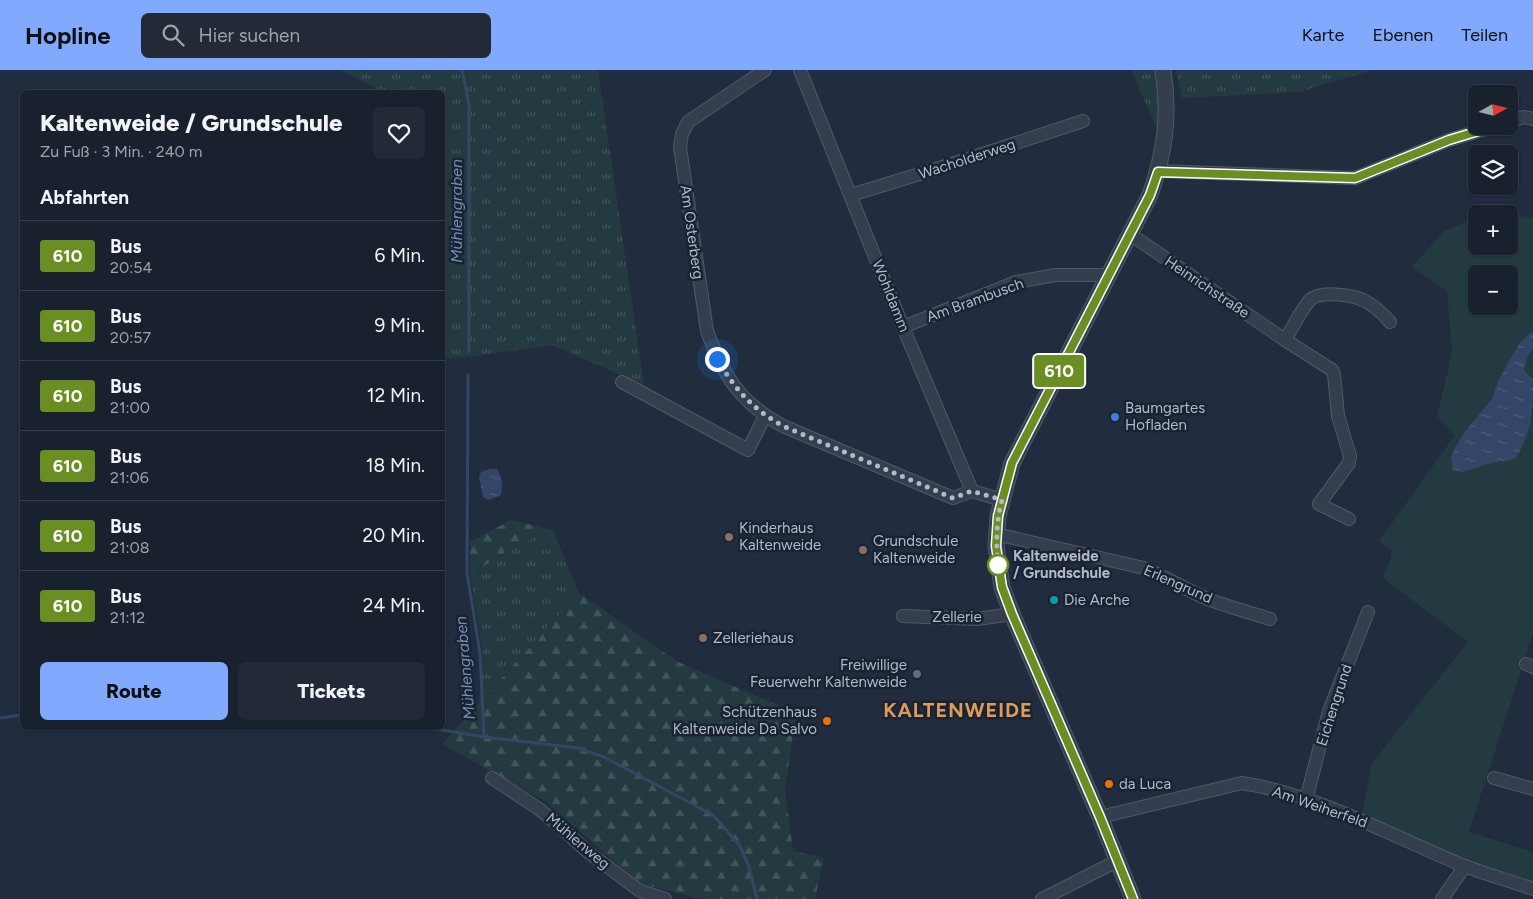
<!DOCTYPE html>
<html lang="de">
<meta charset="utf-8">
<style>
body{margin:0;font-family:Figtree,sans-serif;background:#222937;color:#f1f3f6;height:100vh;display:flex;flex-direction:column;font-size:19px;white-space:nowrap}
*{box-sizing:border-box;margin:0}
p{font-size:16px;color:#9fa3aa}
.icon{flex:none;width:28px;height:28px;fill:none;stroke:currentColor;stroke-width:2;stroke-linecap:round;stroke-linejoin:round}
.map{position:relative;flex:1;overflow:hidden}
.side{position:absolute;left:20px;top:20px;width:425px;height:640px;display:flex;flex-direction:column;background:#19212f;border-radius:8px;box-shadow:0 1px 4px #0004,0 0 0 1px #373e4b}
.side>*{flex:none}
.badge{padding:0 10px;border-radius:4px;font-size:18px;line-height:32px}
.needle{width:32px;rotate:82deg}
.controls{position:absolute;left:1468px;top:15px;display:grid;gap:10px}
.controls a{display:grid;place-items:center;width:50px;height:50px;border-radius:8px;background:#19212f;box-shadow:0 1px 4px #0004,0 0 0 1px #373e4b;font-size:25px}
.you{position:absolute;width:25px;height:25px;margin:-12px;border:4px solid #fff;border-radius:50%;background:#1a73e8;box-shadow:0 0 0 8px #1a73e833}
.map>.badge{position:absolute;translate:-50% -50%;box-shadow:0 0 0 2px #fff}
h2{padding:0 20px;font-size:19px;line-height:45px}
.round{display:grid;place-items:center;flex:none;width:52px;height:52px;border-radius:8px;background:#222937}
.headline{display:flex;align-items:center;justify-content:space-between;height:85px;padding:0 20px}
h1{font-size:24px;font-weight:800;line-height:38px}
.button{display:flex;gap:10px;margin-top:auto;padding:10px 20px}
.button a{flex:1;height:58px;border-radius:8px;background:#81aaff;color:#111;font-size:20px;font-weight:800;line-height:58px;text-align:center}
.button a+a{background:#222937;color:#f1f3f6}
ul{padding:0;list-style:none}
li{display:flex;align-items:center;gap:15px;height:70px;padding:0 20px;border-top:1px solid #373e4b}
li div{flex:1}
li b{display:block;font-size:19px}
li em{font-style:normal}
li .badge{min-width:55px;font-weight:700;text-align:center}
header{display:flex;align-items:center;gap:30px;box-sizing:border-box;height:70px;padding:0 25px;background:#81aaff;color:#111}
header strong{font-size:24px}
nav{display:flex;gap:28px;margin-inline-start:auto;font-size:18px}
.search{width:350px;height:45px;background:#222937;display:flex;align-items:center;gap:12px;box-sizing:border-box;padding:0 18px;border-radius:8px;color:#9fa3aa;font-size:19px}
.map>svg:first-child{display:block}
.grass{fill:url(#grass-tufts)}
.forest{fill:url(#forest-firs)}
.park{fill:#233b40;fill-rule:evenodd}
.water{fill:url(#water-ripples)}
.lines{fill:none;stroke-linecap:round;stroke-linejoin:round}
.stream{stroke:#334667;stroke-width:3}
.minor-casing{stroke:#505969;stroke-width:14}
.tertiary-casing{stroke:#505969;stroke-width:17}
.minor{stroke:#353e4e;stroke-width:12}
.tertiary{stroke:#353e4e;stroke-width:15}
.line-casing{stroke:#fff;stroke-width:11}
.line{stroke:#6b8e23;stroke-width:8}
.walk{stroke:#b1b9ca;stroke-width:5;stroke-dasharray:0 9}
.shop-dot{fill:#3f7fe0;stroke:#1a2333;stroke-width:2}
.education-dot{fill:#8d6e63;stroke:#1a2333;stroke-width:2}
.stop-dot{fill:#fff;stroke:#6b8e23;stroke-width:2.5}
.culture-dot{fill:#0f9aa8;stroke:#1a2333;stroke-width:2}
.service-dot{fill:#5c6f8a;stroke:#1a2333;stroke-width:2}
.food-dot{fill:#e8710a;stroke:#1a2333;stroke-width:2}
.labels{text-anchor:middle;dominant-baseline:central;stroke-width:5;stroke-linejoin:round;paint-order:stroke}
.street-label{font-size:15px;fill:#b1b9ca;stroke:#1a2333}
.poi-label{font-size:15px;fill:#b1b9ca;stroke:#1a2333;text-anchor:start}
.stop-label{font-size:15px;font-weight:bold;fill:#b1b9ca;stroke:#1a2333;text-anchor:start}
.water-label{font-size:16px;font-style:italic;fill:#768eb4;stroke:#1a2333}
.district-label{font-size:20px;font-weight:bold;letter-spacing:1px;fill:#de9a58;stroke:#1a2333}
</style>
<header>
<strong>Hopline</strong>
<div class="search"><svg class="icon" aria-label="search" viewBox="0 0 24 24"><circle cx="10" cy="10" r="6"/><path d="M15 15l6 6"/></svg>Hier suchen</div>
<nav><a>Karte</a><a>Ebenen</a><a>Teilen</a></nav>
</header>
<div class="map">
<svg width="1533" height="829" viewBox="0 0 1533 829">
<defs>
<pattern id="grass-tufts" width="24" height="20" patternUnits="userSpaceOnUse" patternTransform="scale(1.25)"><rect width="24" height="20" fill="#233b40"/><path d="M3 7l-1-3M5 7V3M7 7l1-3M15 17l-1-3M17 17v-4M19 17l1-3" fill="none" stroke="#41555a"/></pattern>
<pattern id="forest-firs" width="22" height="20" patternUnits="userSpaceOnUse" patternTransform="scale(1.25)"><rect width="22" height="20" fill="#233b40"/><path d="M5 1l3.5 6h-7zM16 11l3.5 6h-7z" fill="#41555a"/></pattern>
<pattern id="water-ripples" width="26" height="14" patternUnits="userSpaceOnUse" patternTransform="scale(1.25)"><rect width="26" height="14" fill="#334667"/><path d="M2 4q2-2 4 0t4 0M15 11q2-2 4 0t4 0" fill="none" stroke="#4e5f7b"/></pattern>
</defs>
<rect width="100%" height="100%" fill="#212c3f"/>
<g class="grass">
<path d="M340,0H598L644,315L552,275L474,286L443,288L442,22H383Z"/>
<path d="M1131,0H1157L1161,68Z"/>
<path d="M1176,0H1372L1299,22L1182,28Z"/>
<path d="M553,460L579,523L479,633L483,583L470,505L513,477Z"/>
</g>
<g class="forest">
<path d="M511,450L553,460L513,477L470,505V472Z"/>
<path d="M579,523L678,592L796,643L785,719L793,781L824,788L815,829H701L639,813L546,732L442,674Z"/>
</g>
<path class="park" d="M1509,144L1533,148V563L1469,762L1533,782V813L1461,788L1362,744L1372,693L1468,572L1383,508L1389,493L1392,480L1379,471L1455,365L1437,346L1452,282L1447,221L1412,197L1443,162L1476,148V176H1509ZM1476,204H1509V236H1476Z"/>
<g class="water">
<path d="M1533,261V279L1528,285L1524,300L1529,306L1533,308C1533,339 1533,362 1515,389L1491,393L1463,402L1453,400L1451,386L1456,376L1467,359L1492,329L1498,311L1520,272Z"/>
<path d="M491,399H497C502,407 503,415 501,425L488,430L483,427L479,407L481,402Z"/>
</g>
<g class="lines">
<g class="stream">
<path d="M462,0L469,34V282"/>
<path d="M468,305L467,503L480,583L484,667"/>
<path d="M0,648L22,645"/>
<path d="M193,658L200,659L223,658"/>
<path d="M430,658L484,667L578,678L604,687L713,745L740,776L749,797L757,829"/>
</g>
<g class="minor-casing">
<g id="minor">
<path d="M765,0L688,52L682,64L680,77L707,261C723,305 740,333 783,356L953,428L972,421"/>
<path d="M800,0L903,257L972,421"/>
<path d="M1509,52L1524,47L1533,49"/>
<path d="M1158,101L1355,108L1449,70L1495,56"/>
<path d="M851,125L952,94L1083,51"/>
<path d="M1130,164L1285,270L1332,300L1334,304L1338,346L1350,386L1349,393L1319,434L1349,449"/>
<path d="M903,257L1016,212L1056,205H1109"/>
<path d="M1285,270C1292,259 1302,238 1310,230C1320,220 1351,225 1363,230C1374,235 1382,243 1390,252"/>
<path d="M622,312L748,380L765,346"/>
<path d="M972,421L1002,430"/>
<path d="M996,464L1144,498C1164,506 1183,518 1203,527C1225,536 1248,542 1270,549"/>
<path d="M903,546L977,549L1012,544"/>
<path d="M1526,594L1533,597"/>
<path d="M492,708L539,739L556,753L588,782L640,821L665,829"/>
<path d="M1494,708L1533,719"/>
<path d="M1306,730L1329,641L1368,542"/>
<path d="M1100,747L1242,713C1318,725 1386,763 1457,793C1481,803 1508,810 1533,819"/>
<path d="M1042,829L1117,791"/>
<path d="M1442,829L1465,796"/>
</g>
</g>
<g class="tertiary-casing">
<path id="tertiary" d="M1133,829L1100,747L1012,544L1002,517L996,476L998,446L1012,393L1150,125C1165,82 1170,46 1163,0"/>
</g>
<use href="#minor" class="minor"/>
<use href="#tertiary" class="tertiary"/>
</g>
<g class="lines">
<g class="line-casing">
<path id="line" d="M1133,829L1100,747L1012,544L1002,517L996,476L998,446L1012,393L1150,125L1158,102L1355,108L1449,70L1495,56"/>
</g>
<use href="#line" class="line"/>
<path class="walk" d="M717,289C735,319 752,339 783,356L953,428L972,421L1002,430C996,452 996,472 998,495"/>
</g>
<circle class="shop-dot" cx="1115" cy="347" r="5"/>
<g class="education-dot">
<circle cx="729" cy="467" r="5"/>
<circle cx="863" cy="480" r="5"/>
<circle cx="703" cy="568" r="5"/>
</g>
<circle class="stop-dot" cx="998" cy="495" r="10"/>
<circle class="culture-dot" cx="1054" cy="530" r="5"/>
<circle class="service-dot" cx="917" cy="604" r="5"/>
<g class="food-dot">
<circle cx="827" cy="651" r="5"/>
<circle cx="1109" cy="714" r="5"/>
</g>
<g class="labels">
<g class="street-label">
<text transform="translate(967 89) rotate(-18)">Wacholderweg</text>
<text transform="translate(692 162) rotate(82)">Am Osterberg</text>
<text transform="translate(1207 217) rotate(34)">Heinrichstraße</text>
<text transform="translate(891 226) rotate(68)">Wohldamm</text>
<text transform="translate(975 230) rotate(-20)">Am Brambusch</text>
<text transform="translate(1178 514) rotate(24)">Erlengrund</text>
<text x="957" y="547">Zellerie</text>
<text transform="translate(1334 635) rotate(-72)">Eichengrund</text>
<text transform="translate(1320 737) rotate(19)">Am Weiherfeld</text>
<text transform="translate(578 771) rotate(40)">Mühlenweg</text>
</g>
<g class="poi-label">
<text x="1125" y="338">Baumgartes<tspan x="1125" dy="17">Hofladen</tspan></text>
<text x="739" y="458">Kinderhaus<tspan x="739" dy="17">Kaltenweide</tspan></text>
<text x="873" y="471">Grundschule<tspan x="873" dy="17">Kaltenweide</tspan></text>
<text x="1064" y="530">Die Arche</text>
<text x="713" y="568">Zelleriehaus</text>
<text x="907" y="595" text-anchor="end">Freiwillige<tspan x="907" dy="17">Feuerwehr Kaltenweide</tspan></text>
<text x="817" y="642" text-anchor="end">Schützenhaus<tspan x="817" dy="17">Kaltenweide Da Salvo</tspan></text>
<text x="1119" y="714">da Luca</text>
</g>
<g class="stop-label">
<text x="1013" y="486">Kaltenweide<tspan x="1013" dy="17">/ Grundschule</tspan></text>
</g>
<g class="water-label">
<text transform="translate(456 141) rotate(-90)">Mühlengraben</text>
<text transform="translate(465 598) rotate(-95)">Mühlengraben</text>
</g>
<g class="district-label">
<text x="958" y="640">KALTENWEIDE</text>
</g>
</g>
</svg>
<div class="controls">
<a><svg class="needle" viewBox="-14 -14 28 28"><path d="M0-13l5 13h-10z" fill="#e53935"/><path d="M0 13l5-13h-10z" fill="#9fa3aa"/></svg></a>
<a><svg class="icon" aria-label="layers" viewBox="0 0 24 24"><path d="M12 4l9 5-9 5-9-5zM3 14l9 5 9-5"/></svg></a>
<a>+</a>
<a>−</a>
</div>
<div class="you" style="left:717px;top:289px"></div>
<b class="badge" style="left:1059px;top:301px;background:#6b8e23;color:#fff">610</b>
<section class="side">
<div class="headline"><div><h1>Kaltenweide / Grundschule</h1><p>Zu Fuß · 3 Min. · 240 m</p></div><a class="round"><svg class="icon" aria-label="heart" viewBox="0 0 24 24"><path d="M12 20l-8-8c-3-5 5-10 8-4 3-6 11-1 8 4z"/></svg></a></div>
<h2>Abfahrten</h2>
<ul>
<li><span class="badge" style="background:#6b8e23;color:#fff">610</span><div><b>Bus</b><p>20:54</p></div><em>6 Min.</em></li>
<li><span class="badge" style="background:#6b8e23;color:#fff">610</span><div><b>Bus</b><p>20:57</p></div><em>9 Min.</em></li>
<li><span class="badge" style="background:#6b8e23;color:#fff">610</span><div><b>Bus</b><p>21:00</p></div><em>12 Min.</em></li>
<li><span class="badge" style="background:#6b8e23;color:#fff">610</span><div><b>Bus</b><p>21:06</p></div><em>18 Min.</em></li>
<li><span class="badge" style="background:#6b8e23;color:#fff">610</span><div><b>Bus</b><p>21:08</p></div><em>20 Min.</em></li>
<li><span class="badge" style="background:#6b8e23;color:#fff">610</span><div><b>Bus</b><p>21:12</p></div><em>24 Min.</em></li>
</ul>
<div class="button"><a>Route</a><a>Tickets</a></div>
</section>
</div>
